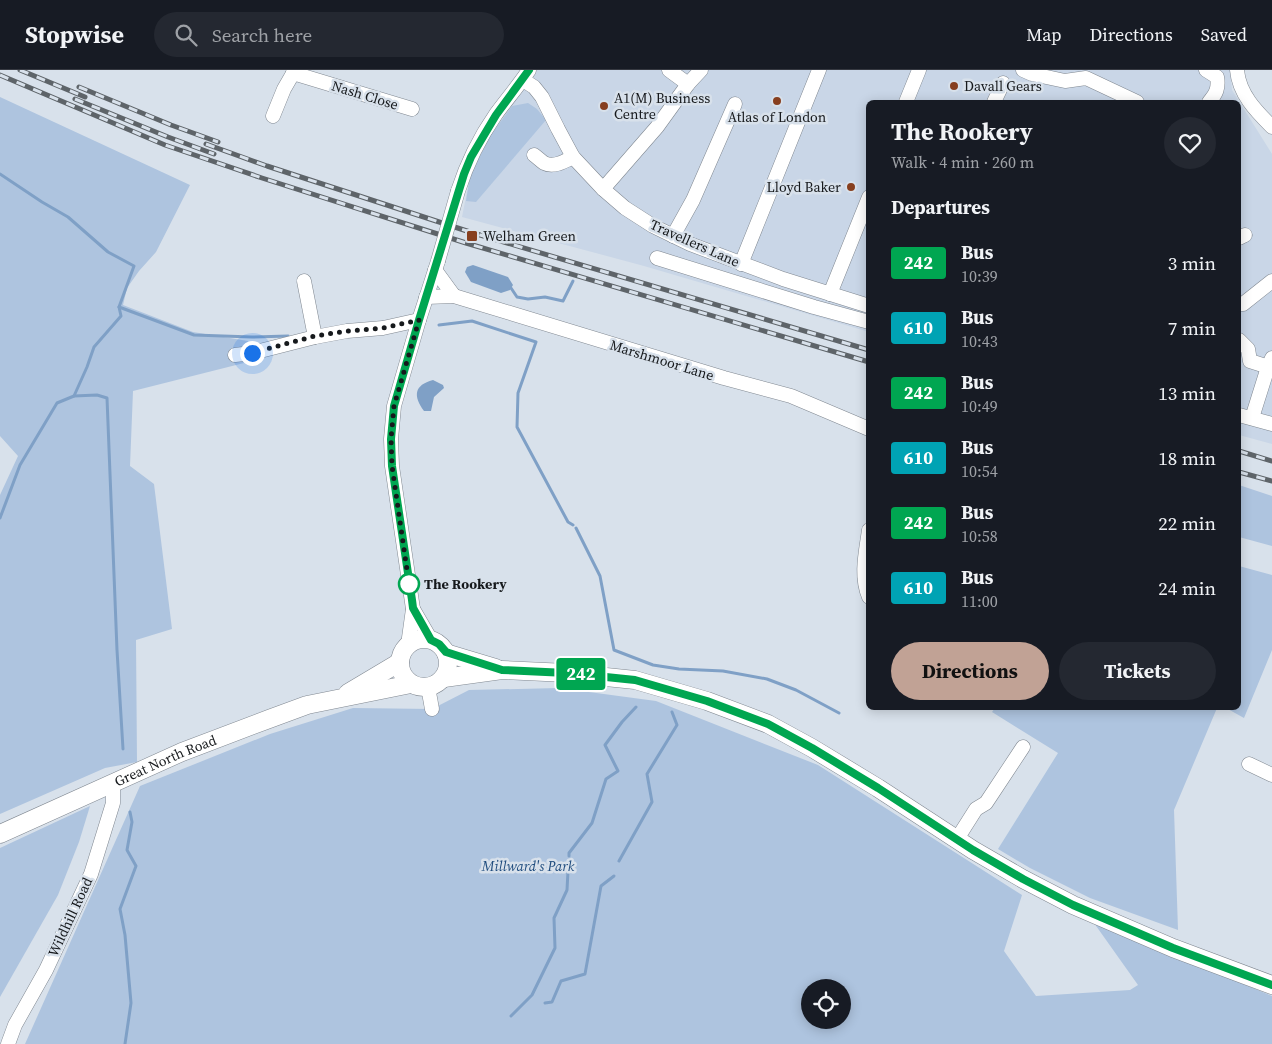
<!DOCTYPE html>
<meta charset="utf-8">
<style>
body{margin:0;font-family:"Source Serif 4",serif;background:#242831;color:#f1f3f6;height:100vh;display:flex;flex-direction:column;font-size:19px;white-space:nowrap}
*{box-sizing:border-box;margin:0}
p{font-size:16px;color:#9ea1a6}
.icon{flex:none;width:28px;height:28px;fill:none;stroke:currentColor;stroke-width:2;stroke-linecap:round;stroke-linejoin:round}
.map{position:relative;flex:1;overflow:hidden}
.details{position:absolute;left:866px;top:30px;width:375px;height:610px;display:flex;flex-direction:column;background:#171b24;border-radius:8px;box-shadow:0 2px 12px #0003}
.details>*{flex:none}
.badge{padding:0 10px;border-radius:4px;font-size:18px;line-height:32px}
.controls{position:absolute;left:801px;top:909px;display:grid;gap:10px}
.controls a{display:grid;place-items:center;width:50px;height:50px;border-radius:50%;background:#171b24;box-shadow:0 2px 12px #0003;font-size:25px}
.you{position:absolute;width:25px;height:25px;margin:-12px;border:4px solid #fff;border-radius:50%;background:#1a73e8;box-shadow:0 0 0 8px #1a73e833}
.map>.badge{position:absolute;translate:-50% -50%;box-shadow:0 0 0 2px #fff}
h2{padding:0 25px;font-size:19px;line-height:45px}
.round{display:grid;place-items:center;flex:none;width:52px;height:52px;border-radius:26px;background:#242831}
.overview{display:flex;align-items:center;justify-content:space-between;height:85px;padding:0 25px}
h1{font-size:24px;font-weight:700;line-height:38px}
.primary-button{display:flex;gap:10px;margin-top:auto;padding:10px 25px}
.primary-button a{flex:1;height:58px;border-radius:30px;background:#c1a295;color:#111;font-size:20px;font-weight:700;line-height:58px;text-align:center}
.primary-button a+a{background:#242831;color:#f1f3f6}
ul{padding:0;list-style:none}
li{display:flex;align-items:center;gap:15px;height:65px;padding:0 25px}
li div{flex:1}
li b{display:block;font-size:19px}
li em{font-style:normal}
li .badge{min-width:55px;font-weight:700;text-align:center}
header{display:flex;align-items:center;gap:30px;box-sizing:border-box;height:70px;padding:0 25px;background:#171b24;border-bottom:1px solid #363941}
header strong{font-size:24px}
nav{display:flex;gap:28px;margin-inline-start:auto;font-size:18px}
.search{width:350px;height:45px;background:#242831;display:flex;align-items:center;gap:12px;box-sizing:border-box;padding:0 18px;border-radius:28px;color:#9ea1a6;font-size:19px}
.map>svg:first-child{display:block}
.built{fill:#c9d6e7}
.green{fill:#aec4df;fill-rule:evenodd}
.water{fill:#7fa0c6}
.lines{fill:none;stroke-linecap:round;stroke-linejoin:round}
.stream{stroke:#7fa0c6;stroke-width:3}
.minor-casing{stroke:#808891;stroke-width:15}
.major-casing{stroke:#808891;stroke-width:19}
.minor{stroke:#fff;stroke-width:14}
.major{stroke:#fff;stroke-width:18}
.rail-casing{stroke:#5e6469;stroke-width:5}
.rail{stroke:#d8e1eb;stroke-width:3;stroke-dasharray:9;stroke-linecap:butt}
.minor-bridge-casing{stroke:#808891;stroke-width:15;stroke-linecap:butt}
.minor-bridge{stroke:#fff;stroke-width:14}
.line-casing{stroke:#fff;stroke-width:11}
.line{stroke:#00a651;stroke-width:8}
.walk{stroke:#16191c;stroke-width:5;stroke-dasharray:0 9}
.poi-dot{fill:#873f1f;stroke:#d8e1eb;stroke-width:2}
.stop-dot{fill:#fff;stroke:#00a651;stroke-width:2.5}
.labels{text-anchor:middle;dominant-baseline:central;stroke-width:5;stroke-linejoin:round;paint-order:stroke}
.poi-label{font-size:14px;fill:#16191c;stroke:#d8e1eb;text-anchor:start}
.street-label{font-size:14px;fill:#16191c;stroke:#d8e1eb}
.stop-label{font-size:14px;font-weight:bold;fill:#16191c;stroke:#d8e1eb;text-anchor:start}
.park-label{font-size:14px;font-style:italic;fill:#1f4c7e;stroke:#d8e1eb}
</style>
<header>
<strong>Stopwise</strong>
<div class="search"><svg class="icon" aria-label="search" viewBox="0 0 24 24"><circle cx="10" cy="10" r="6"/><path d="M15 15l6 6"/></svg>Search here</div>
<nav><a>Map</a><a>Directions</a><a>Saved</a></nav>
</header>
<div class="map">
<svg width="1272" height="974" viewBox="0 0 1272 974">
<rect width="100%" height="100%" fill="#d8e1eb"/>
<path class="built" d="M537,0H1230L1232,20L1272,84V374L1239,365V32H869V262L644,196L462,147L470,106L490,66Z"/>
<g class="green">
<path d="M0,27L190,115L156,182L139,201L127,218L123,235L193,262L248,271L244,293L133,321L130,396L154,414L172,559L136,570L137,692L105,698L0,744V425L18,386L0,366Z"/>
<path d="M528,33L537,39L546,50L476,132L466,131L470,106L490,66L512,36Z"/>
<path d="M1239,415L1272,426V476L1239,467Z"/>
<path d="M1239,496L1272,505V580L1244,648L1226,638H1239Z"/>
<path d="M559,618L656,631L818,695L1022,825L1004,881L1036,926L1130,920L1138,915L1094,853L1132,867L1272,926V974H25L140,716L270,664L353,638L432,639L469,620ZM810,918H842V950H810Z"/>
<path d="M995,638H1217L1174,740L1178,860L1090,828L1030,798L998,779L1058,683L992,642Z"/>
<path d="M90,736L79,772L58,825L0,927V778Z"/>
</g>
<g class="water">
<path d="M473,195L508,207L513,215L510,220L501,223L471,212L465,202L467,197Z"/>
<path d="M433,310L443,315L444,318L434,327L431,341H424C413,326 414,315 433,310Z"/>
</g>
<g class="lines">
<g class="stream">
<path d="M0,104L42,132L68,147L108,182L134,196L119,237L121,246L94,277L87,297L74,326"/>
<path d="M511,218L517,227L528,229L545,227L563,231L573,211"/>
<path d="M119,237L194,265L252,267L288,266"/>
<path d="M439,255L472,251L536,272L518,323L517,357L568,452L573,455"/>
<path d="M0,448L20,395L57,333L74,326L97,325L107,328L117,580L123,679"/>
<path d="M576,458L600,506L614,580L653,595L679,599L723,601L767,609L796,620L839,643"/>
<path d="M569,786V783L592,753L606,709L618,701L605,675L622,652L636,637"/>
<path d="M619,791L652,732L647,704L677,655L672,642"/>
<path d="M545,933L552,932L561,911L585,904L601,816L614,806"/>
<path d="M511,946L532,925L555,878L554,848L567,820L568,801"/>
<path d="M125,974L131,933L125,865L120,839L136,796L127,780L132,752L130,742"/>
</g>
<g class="minor-casing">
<g id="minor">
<path d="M669,0L688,14"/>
<path d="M1023,0L1032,4L1065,11L1086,8L1137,32"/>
<path d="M1206,0L1217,7C1219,18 1216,24 1209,32"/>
<path d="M1237,0C1239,24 1256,41 1272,57"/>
<path d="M293,3L412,39"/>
<path d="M523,10L534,17L542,27L558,59L573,87L603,119L625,138L653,156L690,174L783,209L869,236"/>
<path d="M906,32L919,0"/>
<path d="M994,32L1003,13"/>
<path d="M273,46L284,19L295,0"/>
<path d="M534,85C537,87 541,91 544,93C554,98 565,91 573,87"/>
<path d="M603,119L657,57L688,14L701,0"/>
<path d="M458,121C467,93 480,67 496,44C507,29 519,15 529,0"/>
<path d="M673,166L693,130L735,34"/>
<path d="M1239,168L1245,165"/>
<path d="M657,188L814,237L869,252"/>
<path d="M741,194L819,0"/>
<path d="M435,200L454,226"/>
<path d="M304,211L315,267"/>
<path d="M830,224L869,127"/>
<path d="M426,227L454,226L724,308L791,326L869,359"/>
<path d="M1239,234H1243L1272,211"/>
<path d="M1239,270L1248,279L1250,291L1272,298"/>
<path d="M235,285L252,283L315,267L347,261L383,258L419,250"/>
<path d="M1239,345L1272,354"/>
<path d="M1252,348L1268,297L1272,288"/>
<path d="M869,460C866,482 860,506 869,527"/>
<path d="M413,539L431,570"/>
<path d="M408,575L413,539L392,396L391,369L394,336L419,250L438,191"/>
<path d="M428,617L432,639"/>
<path d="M1249,694L1272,705"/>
<path d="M957,769L976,739L986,733L1023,677"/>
<path d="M8,974L15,955L46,900L91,804L113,733V713"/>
</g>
</g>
<g class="major-casing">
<g id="major">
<circle cx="424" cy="593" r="24"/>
<path d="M446,583L496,598"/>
<path d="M444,608L502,600L567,603L635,610L707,631L768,654L812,678L878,718L973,780L1023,809L1073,835L1173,878L1272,915"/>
<path d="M348,623L400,592"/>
<path id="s1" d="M0,764L182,682L269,649L307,635L411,614"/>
</g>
</g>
<use href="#minor" class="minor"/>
<use href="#major" class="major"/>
<g class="rail-casing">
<g id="rail">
<path d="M20,0L85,27"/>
<path d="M0,5L165,75L262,108L466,173L869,292"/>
<path d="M79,17L171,55L218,72"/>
<path d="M75,29L168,67L214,84"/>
<path d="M206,74L267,96L470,162L869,280"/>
<path d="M1239,381L1272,391"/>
<path d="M1239,402L1272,411"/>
</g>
</g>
<use href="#rail" class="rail"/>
<g class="minor-bridge-casing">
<path id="minor-bridge" d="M438,191L458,121"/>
</g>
<use href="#minor-bridge" class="minor-bridge"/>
</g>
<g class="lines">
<g class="line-casing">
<path id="line" d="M529,0L496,45L471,87L464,104L419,250L394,336L391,369L392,396L412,530L413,538L431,570L439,574L446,582L502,600L567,603L635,610L707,631L768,654L812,678L878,718L973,780L1023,809L1073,835L1173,878L1272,915"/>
</g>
<use href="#line" class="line"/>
<path class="walk" d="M252,283L315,266L347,261L383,258L419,250L394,336L391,369L392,396L409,514"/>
</g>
<g class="poi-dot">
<circle cx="954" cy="16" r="5"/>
<circle cx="777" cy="31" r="5"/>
<circle cx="604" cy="36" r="5"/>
<circle cx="851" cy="117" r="5"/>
<rect x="466" y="160" width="12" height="12" rx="2.5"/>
</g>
<circle class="stop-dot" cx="409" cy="514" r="10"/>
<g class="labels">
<g class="poi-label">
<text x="964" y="16">Davall Gears</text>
<text x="614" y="28">A1(M) Business<tspan x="614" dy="16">Centre</tspan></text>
<text x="777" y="47" text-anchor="middle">Atlas of London</text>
<text x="841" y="117" text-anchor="end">Lloyd Baker</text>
<text x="483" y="166">Welham Green</text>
</g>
<g class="street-label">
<text transform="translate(365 25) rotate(17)">Nash Close</text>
<text transform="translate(695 173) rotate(24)">Travellers Lane</text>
<text transform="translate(662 290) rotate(17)">Marshmoor Lane</text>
<text stroke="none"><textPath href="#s1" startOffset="181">Great North Road</textPath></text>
<text transform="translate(70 847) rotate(-65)">Wildhill Road</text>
</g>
<g class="stop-label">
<text x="424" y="514">The Rookery</text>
</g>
<g class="park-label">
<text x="528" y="796">Millward's Park</text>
</g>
</g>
</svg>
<div class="controls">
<a><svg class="icon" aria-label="locate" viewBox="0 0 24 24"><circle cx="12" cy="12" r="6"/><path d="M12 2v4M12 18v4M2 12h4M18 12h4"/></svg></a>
</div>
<div class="you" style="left:252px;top:283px"></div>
<b class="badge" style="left:581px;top:604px;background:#00a651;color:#fff">242</b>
<section class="details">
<div class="overview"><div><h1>The Rookery</h1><p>Walk · 4 min · 260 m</p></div><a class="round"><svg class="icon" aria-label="heart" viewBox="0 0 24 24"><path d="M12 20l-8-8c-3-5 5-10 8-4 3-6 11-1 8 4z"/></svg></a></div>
<h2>Departures</h2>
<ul>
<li><span class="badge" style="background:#00a651;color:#fff">242</span><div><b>Bus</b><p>10:39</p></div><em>3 min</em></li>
<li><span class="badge" style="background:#00a3b4;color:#fff">610</span><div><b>Bus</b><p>10:43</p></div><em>7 min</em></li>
<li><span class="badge" style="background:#00a651;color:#fff">242</span><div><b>Bus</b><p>10:49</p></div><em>13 min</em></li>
<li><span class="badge" style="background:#00a3b4;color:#fff">610</span><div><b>Bus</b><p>10:54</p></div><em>18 min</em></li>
<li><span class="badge" style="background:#00a651;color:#fff">242</span><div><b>Bus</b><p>10:58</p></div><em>22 min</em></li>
<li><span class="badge" style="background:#00a3b4;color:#fff">610</span><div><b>Bus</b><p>11:00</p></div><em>24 min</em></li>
</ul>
<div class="primary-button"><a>Directions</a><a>Tickets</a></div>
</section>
</div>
